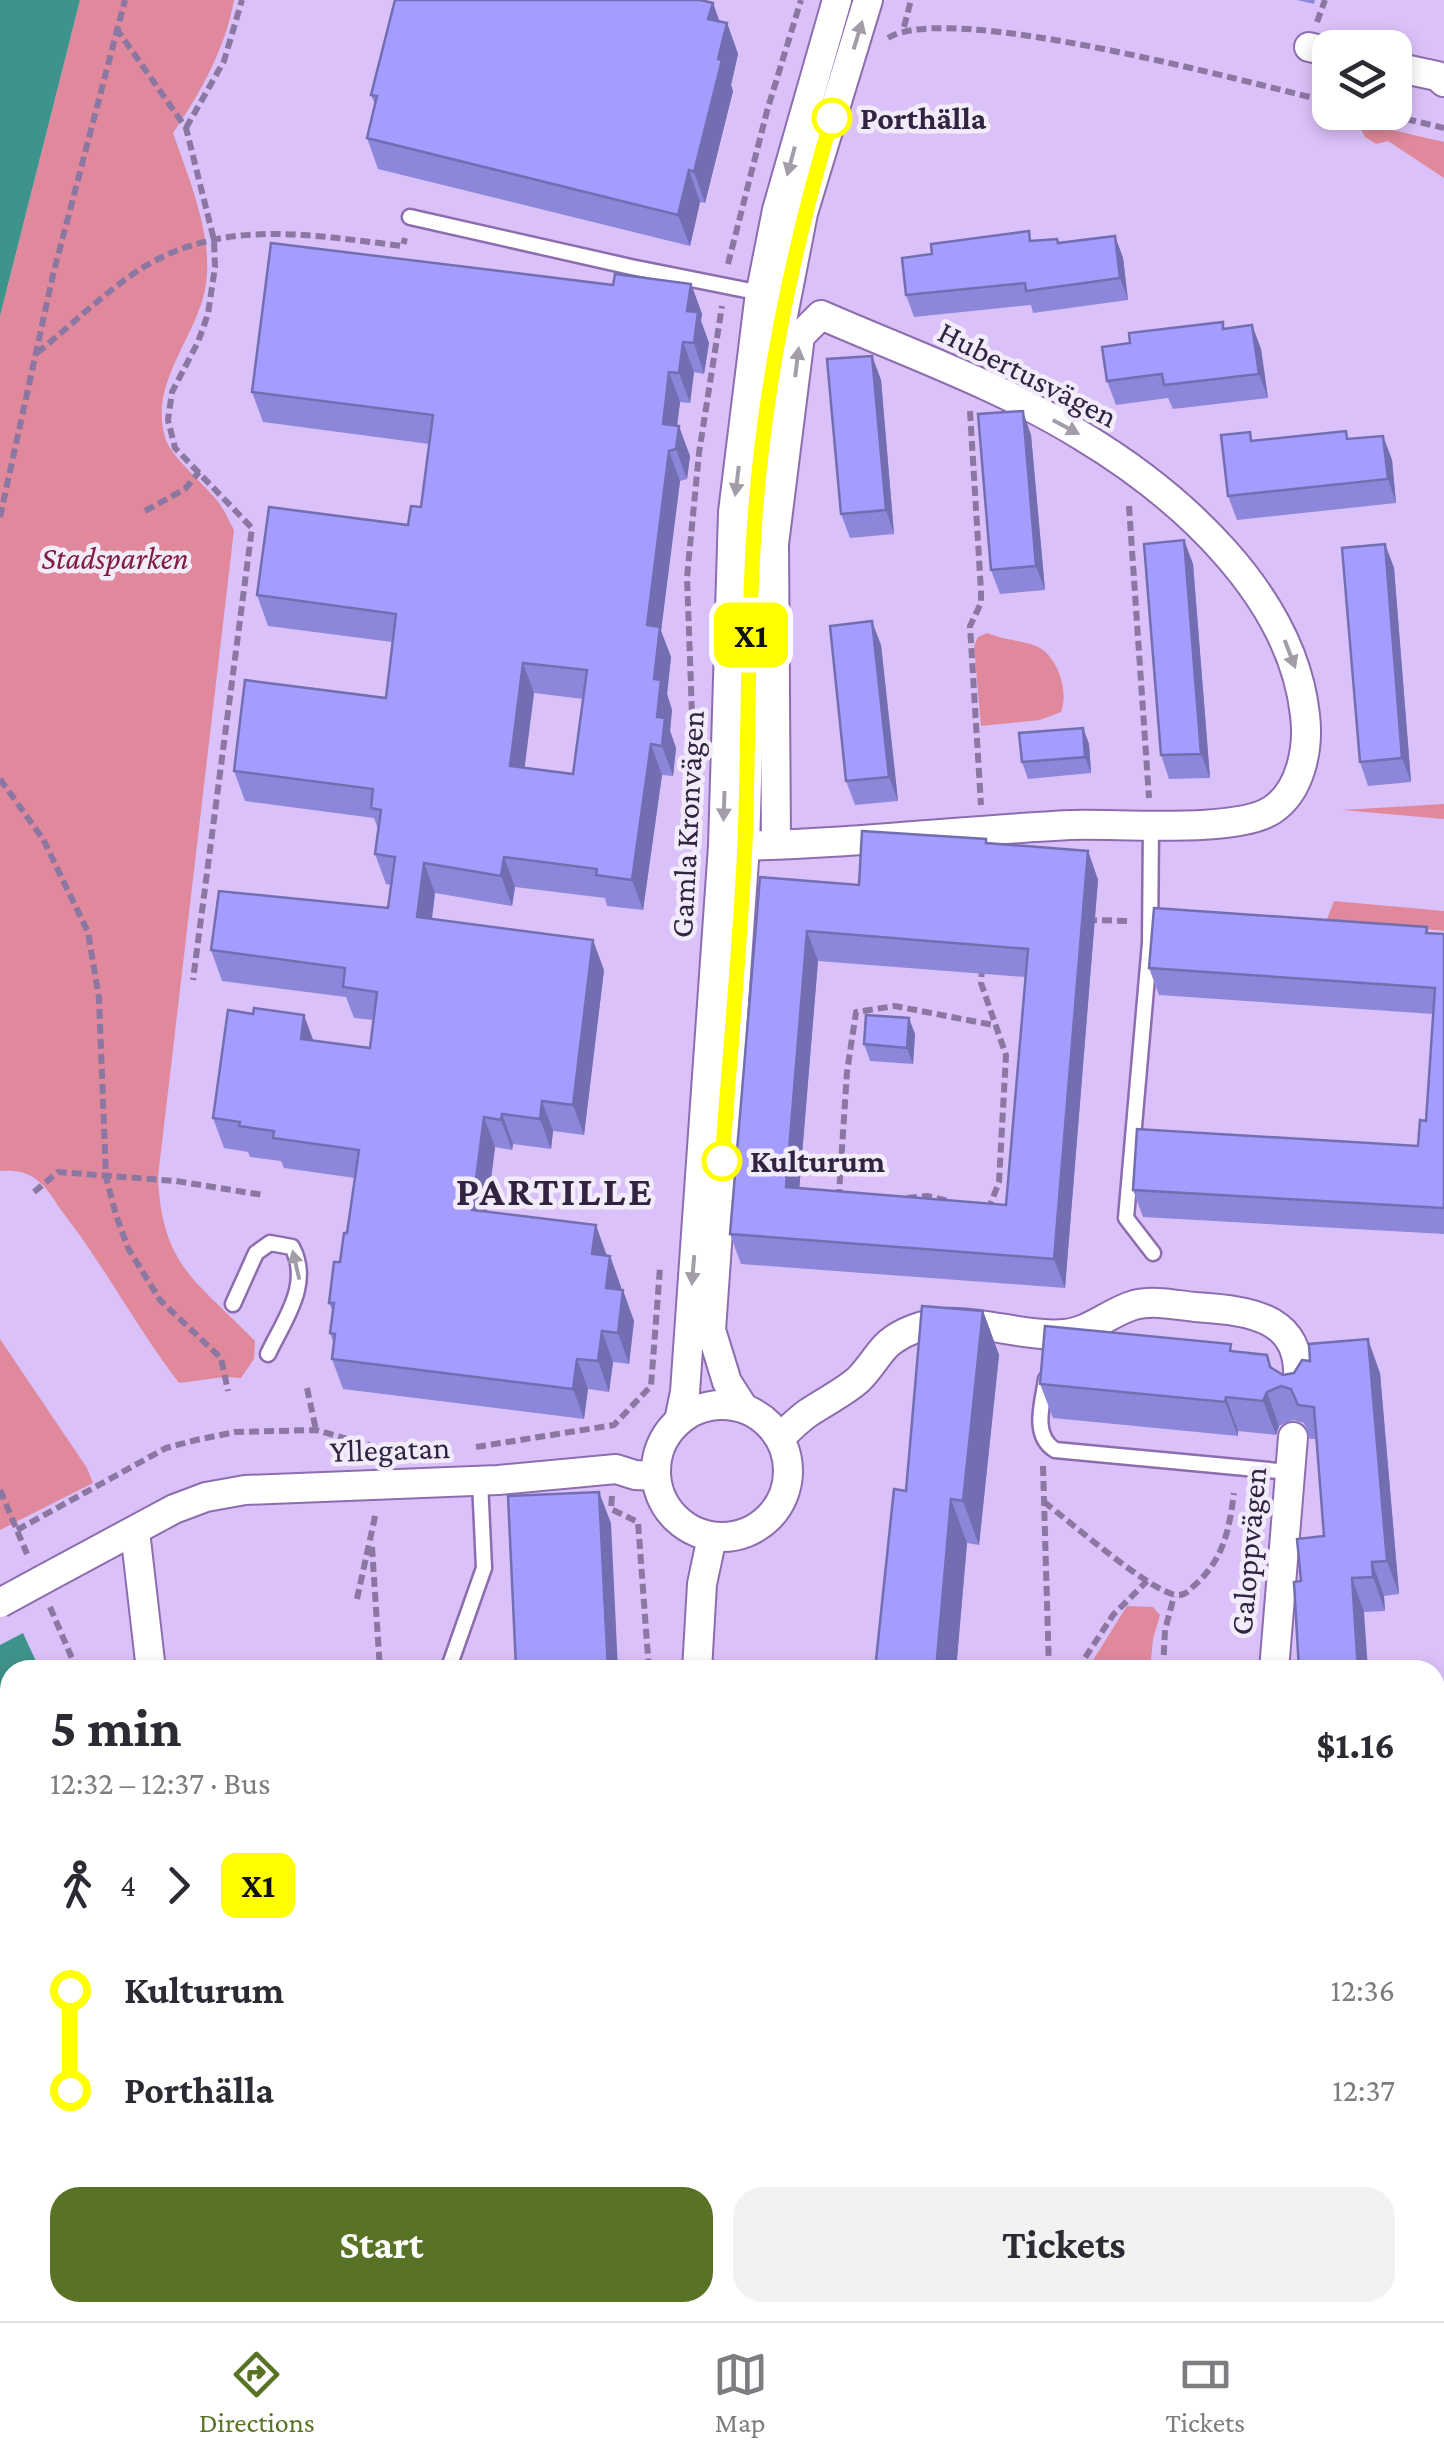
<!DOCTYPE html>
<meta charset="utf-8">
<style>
body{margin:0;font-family:"Crimson Pro",serif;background:#f2f2f3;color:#2b2b33;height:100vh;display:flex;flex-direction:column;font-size:38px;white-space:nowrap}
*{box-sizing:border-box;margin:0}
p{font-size:32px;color:#7c7c81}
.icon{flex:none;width:55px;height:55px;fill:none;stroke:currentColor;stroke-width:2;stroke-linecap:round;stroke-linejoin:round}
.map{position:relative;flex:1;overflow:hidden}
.sheet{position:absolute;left:0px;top:1660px;width:1445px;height:662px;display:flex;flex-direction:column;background:#fff;border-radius:30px 30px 0 0;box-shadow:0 5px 15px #0003}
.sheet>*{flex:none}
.badge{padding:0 20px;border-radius:15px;font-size:35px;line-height:65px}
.tools{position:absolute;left:1312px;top:30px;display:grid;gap:20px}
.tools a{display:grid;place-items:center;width:100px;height:100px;border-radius:20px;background:#fff;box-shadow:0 5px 15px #0003;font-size:50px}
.map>.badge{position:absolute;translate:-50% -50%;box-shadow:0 0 0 5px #fff}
.legs{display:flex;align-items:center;gap:15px;height:110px;padding:0 50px;font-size:32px}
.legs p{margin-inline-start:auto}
.overview{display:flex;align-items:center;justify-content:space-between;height:170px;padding:0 50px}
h1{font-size:55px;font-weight:700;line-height:75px}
.action{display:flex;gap:20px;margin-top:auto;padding:20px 50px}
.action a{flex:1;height:115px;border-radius:30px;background:#597326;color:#fff;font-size:40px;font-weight:700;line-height:115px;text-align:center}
.action a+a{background:#f2f2f3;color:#2b2b33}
ul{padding:0 50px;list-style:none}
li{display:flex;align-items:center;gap:35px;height:100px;font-size:38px}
li i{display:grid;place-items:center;width:15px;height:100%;margin:0 12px;background:currentColor}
li i::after{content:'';width:25px;height:25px;margin:-12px;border:8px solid;border-radius:50%;background:#fff}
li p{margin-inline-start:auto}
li:first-child i{background:linear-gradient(#0000 50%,currentColor 0)}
li:last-child i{background:linear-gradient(currentColor 50%,#0000 0)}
.dock{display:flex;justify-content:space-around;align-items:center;height:140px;border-top:2px solid #e1e1e2;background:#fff;font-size:28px;color:#7c7c81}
.dock a{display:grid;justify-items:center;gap:5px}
.dock .current{color:#597326}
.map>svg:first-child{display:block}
.green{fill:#e1899c}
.water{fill:#3e938a}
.pier{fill:#dbc1f9}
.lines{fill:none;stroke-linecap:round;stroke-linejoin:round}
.service-casing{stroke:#8c6dae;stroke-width:19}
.minor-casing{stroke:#8c6dae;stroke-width:32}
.path{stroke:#8b77a2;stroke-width:6;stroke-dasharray:10 5;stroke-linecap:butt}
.service{stroke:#fff;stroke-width:14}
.minor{stroke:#fff;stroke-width:28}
.minor-bridge-casing{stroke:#8c6dae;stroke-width:32;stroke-linecap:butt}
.minor-bridge{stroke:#fff;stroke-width:28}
.wall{fill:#8d87db;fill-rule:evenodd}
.shaded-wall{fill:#736eb2}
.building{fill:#a49dff;stroke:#736eb2;stroke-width:2.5;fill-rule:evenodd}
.oneway{fill:#a39ca9}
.line-1-casing{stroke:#fff;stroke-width:22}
.line-1{stroke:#ff0;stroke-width:15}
.stop-1-dot{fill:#fff;stroke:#ff0;stroke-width:5}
.labels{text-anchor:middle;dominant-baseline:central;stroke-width:9;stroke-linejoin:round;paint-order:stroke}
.stop-label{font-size:32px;font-weight:bold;fill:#322440;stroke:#f2ebfa;text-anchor:start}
.street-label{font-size:32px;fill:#322440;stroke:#f2ebfa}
.park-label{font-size:32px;font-style:italic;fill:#801d3e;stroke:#f2ebfa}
.district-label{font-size:42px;font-weight:bold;letter-spacing:2.5px;fill:#322440;stroke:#f2ebfa}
</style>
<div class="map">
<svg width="1444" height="2321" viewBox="0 0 1444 2321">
<rect width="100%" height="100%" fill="#dbc1f9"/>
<g class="green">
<path d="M80,0H234C226,47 200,94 173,133C190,182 218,246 203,298C190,344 150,387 165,437C170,457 206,485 219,503C225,511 229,521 234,530L158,1177C162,1267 197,1281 255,1341L254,1359L241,1378L224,1377L179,1383C136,1327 104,1265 61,1210C54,1200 47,1187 37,1180C26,1171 13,1170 0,1171V316Z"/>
<path d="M1362,123L1444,142V178L1388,141L1376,144L1365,137L1360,127Z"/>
<path d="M987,633C1003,640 1020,640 1036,646C1058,655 1069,692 1061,712L1040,720L981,726L974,646L978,637Z"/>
<path d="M1444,804V819L1342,810Z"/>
<path d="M1334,901L1444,911V931L1327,919Z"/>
<path d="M0,1339L87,1468L93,1483L0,1530Z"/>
<path d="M1127,1606L1153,1607L1160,1615L1153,1639L1150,1670H1115L1090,1665Z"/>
<path d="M0,2174L10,2199V2312L47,2313L49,2321H0Z"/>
</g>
<g class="water">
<path d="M0,0H80L0,316Z"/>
<path d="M0,1583L40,1670H10V1988L0,1943Z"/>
<path d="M151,2313H272L277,2321H155Z"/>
</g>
<path class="pier" d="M0,1578L4,1581L27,1631L0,1645Z"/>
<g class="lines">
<g class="service-casing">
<g id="service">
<path d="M410,217L631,267L766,294"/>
<path d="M1151,825L1150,943L1126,1218L1153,1253"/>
<path d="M233,1304L256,1253L270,1243L292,1247C312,1284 284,1320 268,1354"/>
<path d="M1046,1379C1043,1402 1031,1435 1055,1450L1289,1472"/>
<path d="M448,1670L484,1568L480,1481"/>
<path d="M1047,2312V2321"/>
</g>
</g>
<g class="minor-casing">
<g id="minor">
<path d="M1309,47L1330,52"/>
<path d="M1395,67L1437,76L1444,82"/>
<path d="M723,846C839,845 954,831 1070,825C1117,823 1236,834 1272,810C1301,791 1309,748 1305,715C1292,595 1180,495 1082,436C1001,386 908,353 821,315L800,336L774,544L776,843"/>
<circle cx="722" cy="1471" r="66"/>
<path d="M743,1407L727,1382L711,1330L745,846L755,520L762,442L773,367L803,213L868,0"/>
<path d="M679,1421L685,1392L723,846L733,512L759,301L777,210L837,0"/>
<path d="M780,1438C789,1429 798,1420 808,1413C824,1402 845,1392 859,1379C881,1356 880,1342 914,1329C961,1311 1016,1338 1064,1334C1090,1332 1110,1312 1134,1305C1153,1300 1176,1305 1195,1307C1254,1311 1307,1317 1297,1392"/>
<path d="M135,1531L151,1670"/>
<path d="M44,1579L174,1509L206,1497L245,1490L498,1480L616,1469L635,1475L656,1476"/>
<path d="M697,1670L702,1584L712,1537"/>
<path d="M1274,1670L1293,1437"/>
<path d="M725,2312V2321"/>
</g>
</g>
<g class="path">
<path d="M1317,22L1325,0"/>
<path d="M904,27L911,0"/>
<path d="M116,28L186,128L214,240L215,267L208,314L198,342L172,392L168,420L175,448L252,528L193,980"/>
<path d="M888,38C948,0 1250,83 1330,102"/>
<path d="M1377,112L1444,128"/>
<path d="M186,128L224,61L242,0"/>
<path d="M728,264L767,111L801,0"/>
<path d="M37,353C69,327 100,297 133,274C217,216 309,235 403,246L405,238"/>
<path d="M970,411L981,591V603L970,626L981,805"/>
<path d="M1129,506L1149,798"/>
<path d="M145,511L185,489L199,472"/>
<path d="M0,517L53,275L125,0"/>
<path d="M0,779L43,839L88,932L99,998L106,1177L116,1215L128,1248L160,1300L221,1358L228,1391"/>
<path d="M689,831L692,714L687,577L699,453L722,306"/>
<path d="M1087,920L1129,921"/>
<path d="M982,967L981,983L1006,1055L999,1182L989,1208"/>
<path d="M34,1192L58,1172L176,1181L263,1195"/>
<path d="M845,1194L839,1193L847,1072L856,1012L895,1006L993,1025"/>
<path d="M907,1198L927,1196L949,1201"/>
<path d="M307,1388L316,1430"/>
<path d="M476,1447L614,1425L651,1386L660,1268"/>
<path d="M1043,1466L1049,1670"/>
<path d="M0,1490L27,1554"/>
<path d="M612,1496L611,1509L638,1522L649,1670"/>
<path d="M1044,1502C1068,1520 1153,1594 1177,1595C1186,1596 1190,1589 1196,1584C1224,1558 1229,1530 1234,1493"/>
<path d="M17,1530L166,1448L196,1440L235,1432L316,1430L390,1451"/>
<path d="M372,1547L380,1670"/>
<path d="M357,1599L376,1512"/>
<path d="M50,1607L77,1670"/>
<path d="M1077,1670L1113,1615L1147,1581"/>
<path d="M1163,1670L1165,1630L1174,1596"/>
<path d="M0,2147L10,2167"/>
<path d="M61,2312L63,2321"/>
<path d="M303,2312L308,2321"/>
<path d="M687,2312L688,2321"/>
<path d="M840,2312L852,2321"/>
</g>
<use href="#service" class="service"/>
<use href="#minor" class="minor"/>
<g class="minor-bridge-casing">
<path id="minor-bridge" d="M0,1603L44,1579"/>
</g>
<use href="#minor-bridge" class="minor-bridge"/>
</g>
<g class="wall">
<path d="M1297,0H1315L1314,4Z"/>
<path d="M713,3L719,21L727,23L738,54L731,85L733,91L705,203L700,202L690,246L378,169L367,138L375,104L371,95Z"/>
<path d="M1115,236L1123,258L1128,300L1033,313L1031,305L914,317L906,295L1033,241L1057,239L1059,242Z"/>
<path d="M691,284L702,314L701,321L709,343L704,374L694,372L690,403L680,402L677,426L690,456L687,479L680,481L661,631L671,657L667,694L672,710L670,731L676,748L673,776L662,775L643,910L607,906L605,898L515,887L512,906L435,893L432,919L604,970L584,1135L553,1131L551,1149L513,1144L512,1150L495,1147L487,1212L610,1256L621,1287V1290L634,1321L629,1364L613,1362L609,1392L588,1389L584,1419L343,1389L332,1359L334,1344L330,1333L333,1312L329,1303L347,1233L355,1178L284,1168L281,1161L250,1157L248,1152L224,1148L213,1118L314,1040L370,1048L373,1020L354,1018L346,997L222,981L211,950L388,908L391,885L386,884L375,854L378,829L374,818L245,801L234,771L386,698L392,642L268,626L257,595L408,525L421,507L429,444L263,422L252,392L613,285ZM534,693L583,699L573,774L524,768Z"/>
<path d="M1252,325L1261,349L1268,398L1173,409L1168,398L1116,405L1107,381L1225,329Z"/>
<path d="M872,356L881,380L894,534L850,538L841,514Z"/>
<path d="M1031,435L1045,590L1000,594L991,570Z"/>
<path d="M1383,436L1392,460L1396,503L1237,520L1228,496L1254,440L1349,439Z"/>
<path d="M1184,540L1193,564L1210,778L1169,779L1161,755Z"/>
<path d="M1385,544L1394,568L1411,782L1368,786L1360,762Z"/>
<path d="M881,645L898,801L855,805L846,781Z"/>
<path d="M1083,728L1089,744L1091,773L1028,779L1022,762Z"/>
<path d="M1088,851L1098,880L1065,1288L741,1264L730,1234L760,877L859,885ZM818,961L1026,977L1006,1205L799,1188Z"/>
<path d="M1427,927L1429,933L1444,934V1234L1143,1217L1133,1190L1418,1146L1426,1121L1433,1014L1159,995L1149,968Z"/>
<path d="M915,1034L913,1064L870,1061L864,1044Z"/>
<path d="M983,1311L999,1355L979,1545L967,1543L956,1670H875Z"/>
<path d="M1234,1351L1267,1355L1272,1368L1283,1375L1380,1373L1399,1594L1384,1596L1385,1611L1364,1612L1301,1581L1324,1536L1316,1439H1310L1304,1423L1293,1420L1279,1426L1276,1435L1238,1431V1436L1053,1418L1040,1384Z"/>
<path d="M741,2312H802L803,2321H744Z"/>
<path d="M854,2312H889L858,2321Z"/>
<path d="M1050,2312H1342V2319L1311,2321H1050Z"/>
</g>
<g class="shaded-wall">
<path d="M713,3L724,34L727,23L738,54L731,85L733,91L705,203L694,172L708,19Z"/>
<path d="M689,170L700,202L690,246L678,215Z"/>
<path d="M1115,236L1123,258L1128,300L1120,278Z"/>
<path d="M691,284L702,314L701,321L709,343L704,374L694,343L687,311Z"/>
<path d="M1252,325L1261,349L1268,398L1259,374Z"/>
<path d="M683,342L694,372L690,403L679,373Z"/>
<path d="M872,356L881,380L894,534L886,510Z"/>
<path d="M669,372L680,402L674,449L663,424Z"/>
<path d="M1023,411L1031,435L1045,590L1036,566Z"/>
<path d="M679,426L690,456L687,479L676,449Z"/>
<path d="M1383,436L1392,460L1396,503L1388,479Z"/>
<path d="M669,451L680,481L661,631L671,657L667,694L672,710L670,731L676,748L673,776L662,746L657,717L654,679L647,625Z"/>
<path d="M1184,540L1193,564L1210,778L1201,754Z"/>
<path d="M1385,544L1394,568L1411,782L1402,758Z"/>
<path d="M872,621L881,645L898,801L889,777Z"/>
<path d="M523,663L534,693L521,796L510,766Z"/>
<path d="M1083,728L1089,744L1091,773L1085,757Z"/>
<path d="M651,744L662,775L643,910L632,880Z"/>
<path d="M1088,851L1098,880L1065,1288L1054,1259Z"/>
<path d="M504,857L515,887L512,906L501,876Z"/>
<path d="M424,863L435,893L428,948L417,917Z"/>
<path d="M807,931L818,961L797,1217L786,1187Z"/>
<path d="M593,940L604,970L584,1135L573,1105Z"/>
<path d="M304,1015L315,1045L301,1039Z"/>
<path d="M909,1018L915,1034L913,1064L907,1048Z"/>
<path d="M542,1101L553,1131L551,1149L540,1119Z"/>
<path d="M502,1114L513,1144L512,1150L501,1120Z"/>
<path d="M484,1117L495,1147L483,1241L472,1210Z"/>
<path d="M596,1225L607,1256L592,1254Z"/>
<path d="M610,1256L621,1287L617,1319L606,1288Z"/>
<path d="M623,1290L634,1321L629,1364L618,1333Z"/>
<path d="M983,1311L999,1355L979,1545L963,1501Z"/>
<path d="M602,1331L613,1362L609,1392L598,1361Z"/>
<path d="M1368,1339L1380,1373L1399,1594L1387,1561Z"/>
<path d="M577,1359L588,1389L584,1419L573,1389Z"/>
<path d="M1267,1392L1279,1426L1276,1435L1263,1401Z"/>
<path d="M1226,1397L1238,1431V1436L1225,1402Z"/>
<path d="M599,1492L611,1523L618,1670H608Z"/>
<path d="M951,1499L967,1543L956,1670H936Z"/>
<path d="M1372,1562L1384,1596L1385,1611L1373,1577Z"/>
<path d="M1352,1578L1364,1612L1368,1670H1358Z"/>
<path d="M632,2312H642L643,2321H633Z"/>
<path d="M794,2312H802L803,2321H797Z"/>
<path d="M996,2312H1002L1005,2321H996Z"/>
</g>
<g class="building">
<path d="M395,0H700L713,3L708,19L727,23L718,59L722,60L694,172L689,170L678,215L367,138L377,96L371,95Z"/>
<path d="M1029,231L1030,241L1057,239L1058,243L1115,236L1120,278L1026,291L1025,283L906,295L902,258L932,254L931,244Z"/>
<path d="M271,243L613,285L615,274L691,284L687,311L698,312L694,343L683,342L679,373L669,372L663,424L679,426L676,449L669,451L647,625L660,627L654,679L661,680L657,717L665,718L662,746L651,744L632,880L596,875L597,869L504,857L501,876L424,863L417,917L593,940L573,1105L542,1101L540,1119L502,1114L501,1120L484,1117L472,1210L596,1225L592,1254L610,1256L606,1288L623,1290L618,1333L602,1331L598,1361L577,1359L573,1389L332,1359L335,1334L330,1333L334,1303H329L334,1262H340L344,1233H347L359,1150L273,1138L274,1131L239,1126L240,1122L213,1118L228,1010L253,1014L254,1008L304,1015L301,1039L370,1048L377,992L343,987L345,968L211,950L219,891L388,908L395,857L375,854L381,810L371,808L373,789L234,771L245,680L386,698L396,614L257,595L269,507L408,525L411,506L421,507L433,415L252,392ZM523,663L587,670L573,774L510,766Z"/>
<path d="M1223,322V329L1252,325L1259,374L1164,385L1162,374L1107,381L1102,347L1130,343L1129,333Z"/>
<path d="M872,356L886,510L841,514L827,359Z"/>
<path d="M1023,411L1036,566L991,570L978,414Z"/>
<path d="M1346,431L1347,439L1383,436L1388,479L1228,496L1221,435L1250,432L1251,441Z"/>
<path d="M1184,540L1201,754L1161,755L1144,544Z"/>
<path d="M1385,544L1402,758L1360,762L1342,548Z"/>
<path d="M872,621L889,777L846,781L830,626Z"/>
<path d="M1083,728L1085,757L1022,762L1019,733Z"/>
<path d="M862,831L986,839V843L1088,851L1054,1259L730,1234L760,877L859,885ZM807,931L1028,949L1006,1205L786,1187Z"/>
<path d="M1154,908L1427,927L1426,933L1444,934V1208L1133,1190L1137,1129L1418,1146L1420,1120L1426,1121L1435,988L1149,968Z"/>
<path d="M866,1015L909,1018L907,1048L864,1044Z"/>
<path d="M922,1306L983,1311L963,1501L951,1499L936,1670H875L894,1489L906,1491Z"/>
<path d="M1045,1326L1231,1344L1230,1351L1267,1355L1270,1367L1283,1375L1294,1373L1302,1360L1310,1361L1309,1344L1368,1339L1387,1561L1372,1562L1373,1577L1352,1578L1358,1670H1299L1294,1582L1301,1581L1297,1539L1324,1536L1314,1407L1298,1405L1291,1389L1281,1386L1267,1392L1263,1401L1226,1397L1225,1402L1040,1384Z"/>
<path d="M599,1492L608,1670H454L516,1667L508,1496Z"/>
<path d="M429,2312H632L633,2321H429Z"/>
<path d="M936,2312H996V2321H937Z"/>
<path d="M1050,2312H1242V2314L1144,2321H1050Z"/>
</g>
<defs><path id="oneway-solid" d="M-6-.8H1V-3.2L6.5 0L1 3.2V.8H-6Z" transform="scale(2.5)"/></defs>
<g class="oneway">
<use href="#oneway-solid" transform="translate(858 35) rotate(-73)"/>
<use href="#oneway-solid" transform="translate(791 161) rotate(105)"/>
<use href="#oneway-solid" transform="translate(797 362) rotate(-83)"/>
<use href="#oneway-solid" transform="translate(1066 427) rotate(28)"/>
<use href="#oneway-solid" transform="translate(737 481) rotate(97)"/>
<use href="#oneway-solid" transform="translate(1290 654) rotate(69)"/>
<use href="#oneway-solid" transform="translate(724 806) rotate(92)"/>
<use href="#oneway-solid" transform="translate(296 1265) rotate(-103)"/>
<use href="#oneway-solid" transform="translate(693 1270) rotate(95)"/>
</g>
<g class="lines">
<g class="line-1-casing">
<path id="line-1" d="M722,1161C730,1055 740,949 745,844C749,735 747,626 755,518C765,382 793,248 832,118"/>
</g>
<use href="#line-1" class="line-1"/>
</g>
<g class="stop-1-dot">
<circle cx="832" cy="118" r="18"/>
<circle cx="722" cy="1161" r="18"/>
</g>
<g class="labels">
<g class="stop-label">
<text x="860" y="118">Porthälla</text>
<text x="750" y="1161">Kulturum</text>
</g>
<g class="street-label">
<text transform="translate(1028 374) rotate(27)">Hubertusvägen</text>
<text transform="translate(687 824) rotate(-87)">Gamla Kronvägen</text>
<text transform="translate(390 1449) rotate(-2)">Yllegatan</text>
<text transform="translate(1248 1551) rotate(-85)">Galoppvägen</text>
</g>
<g class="park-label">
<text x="115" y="558">Stadsparken</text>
</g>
<g class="district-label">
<text x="555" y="1190">PARTILLE</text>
</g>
</g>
</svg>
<div class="tools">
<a><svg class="icon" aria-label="layers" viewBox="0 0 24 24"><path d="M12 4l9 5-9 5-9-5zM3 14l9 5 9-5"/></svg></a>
</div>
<b class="badge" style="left:751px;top:635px;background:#ff0;color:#111">X1</b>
<section class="sheet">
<div class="overview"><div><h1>5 min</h1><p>12:32 – 12:37 · Bus</p></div><b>$1.16</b></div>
<div class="legs"><svg class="icon" aria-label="walk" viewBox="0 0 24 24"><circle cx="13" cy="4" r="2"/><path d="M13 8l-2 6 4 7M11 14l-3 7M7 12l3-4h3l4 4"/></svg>4<svg class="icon" aria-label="forward" viewBox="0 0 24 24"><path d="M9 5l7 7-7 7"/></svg><b class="badge" style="background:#ff0;color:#111">X1</b></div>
<ul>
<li><i style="color:#ff0"></i><b>Kulturum</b><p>12:36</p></li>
<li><i style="color:#ff0"></i><b>Porthälla</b><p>12:37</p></li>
</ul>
<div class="action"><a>Start</a><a>Tickets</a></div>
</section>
</div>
<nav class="dock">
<a class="current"><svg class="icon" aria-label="directions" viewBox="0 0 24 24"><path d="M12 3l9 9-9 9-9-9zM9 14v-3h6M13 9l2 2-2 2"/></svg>Directions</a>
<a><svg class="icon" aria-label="map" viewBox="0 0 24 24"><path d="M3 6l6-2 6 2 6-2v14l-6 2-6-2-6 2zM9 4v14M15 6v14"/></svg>Map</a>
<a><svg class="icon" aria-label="tickets" viewBox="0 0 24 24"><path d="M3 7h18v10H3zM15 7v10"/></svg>Tickets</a>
</nav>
